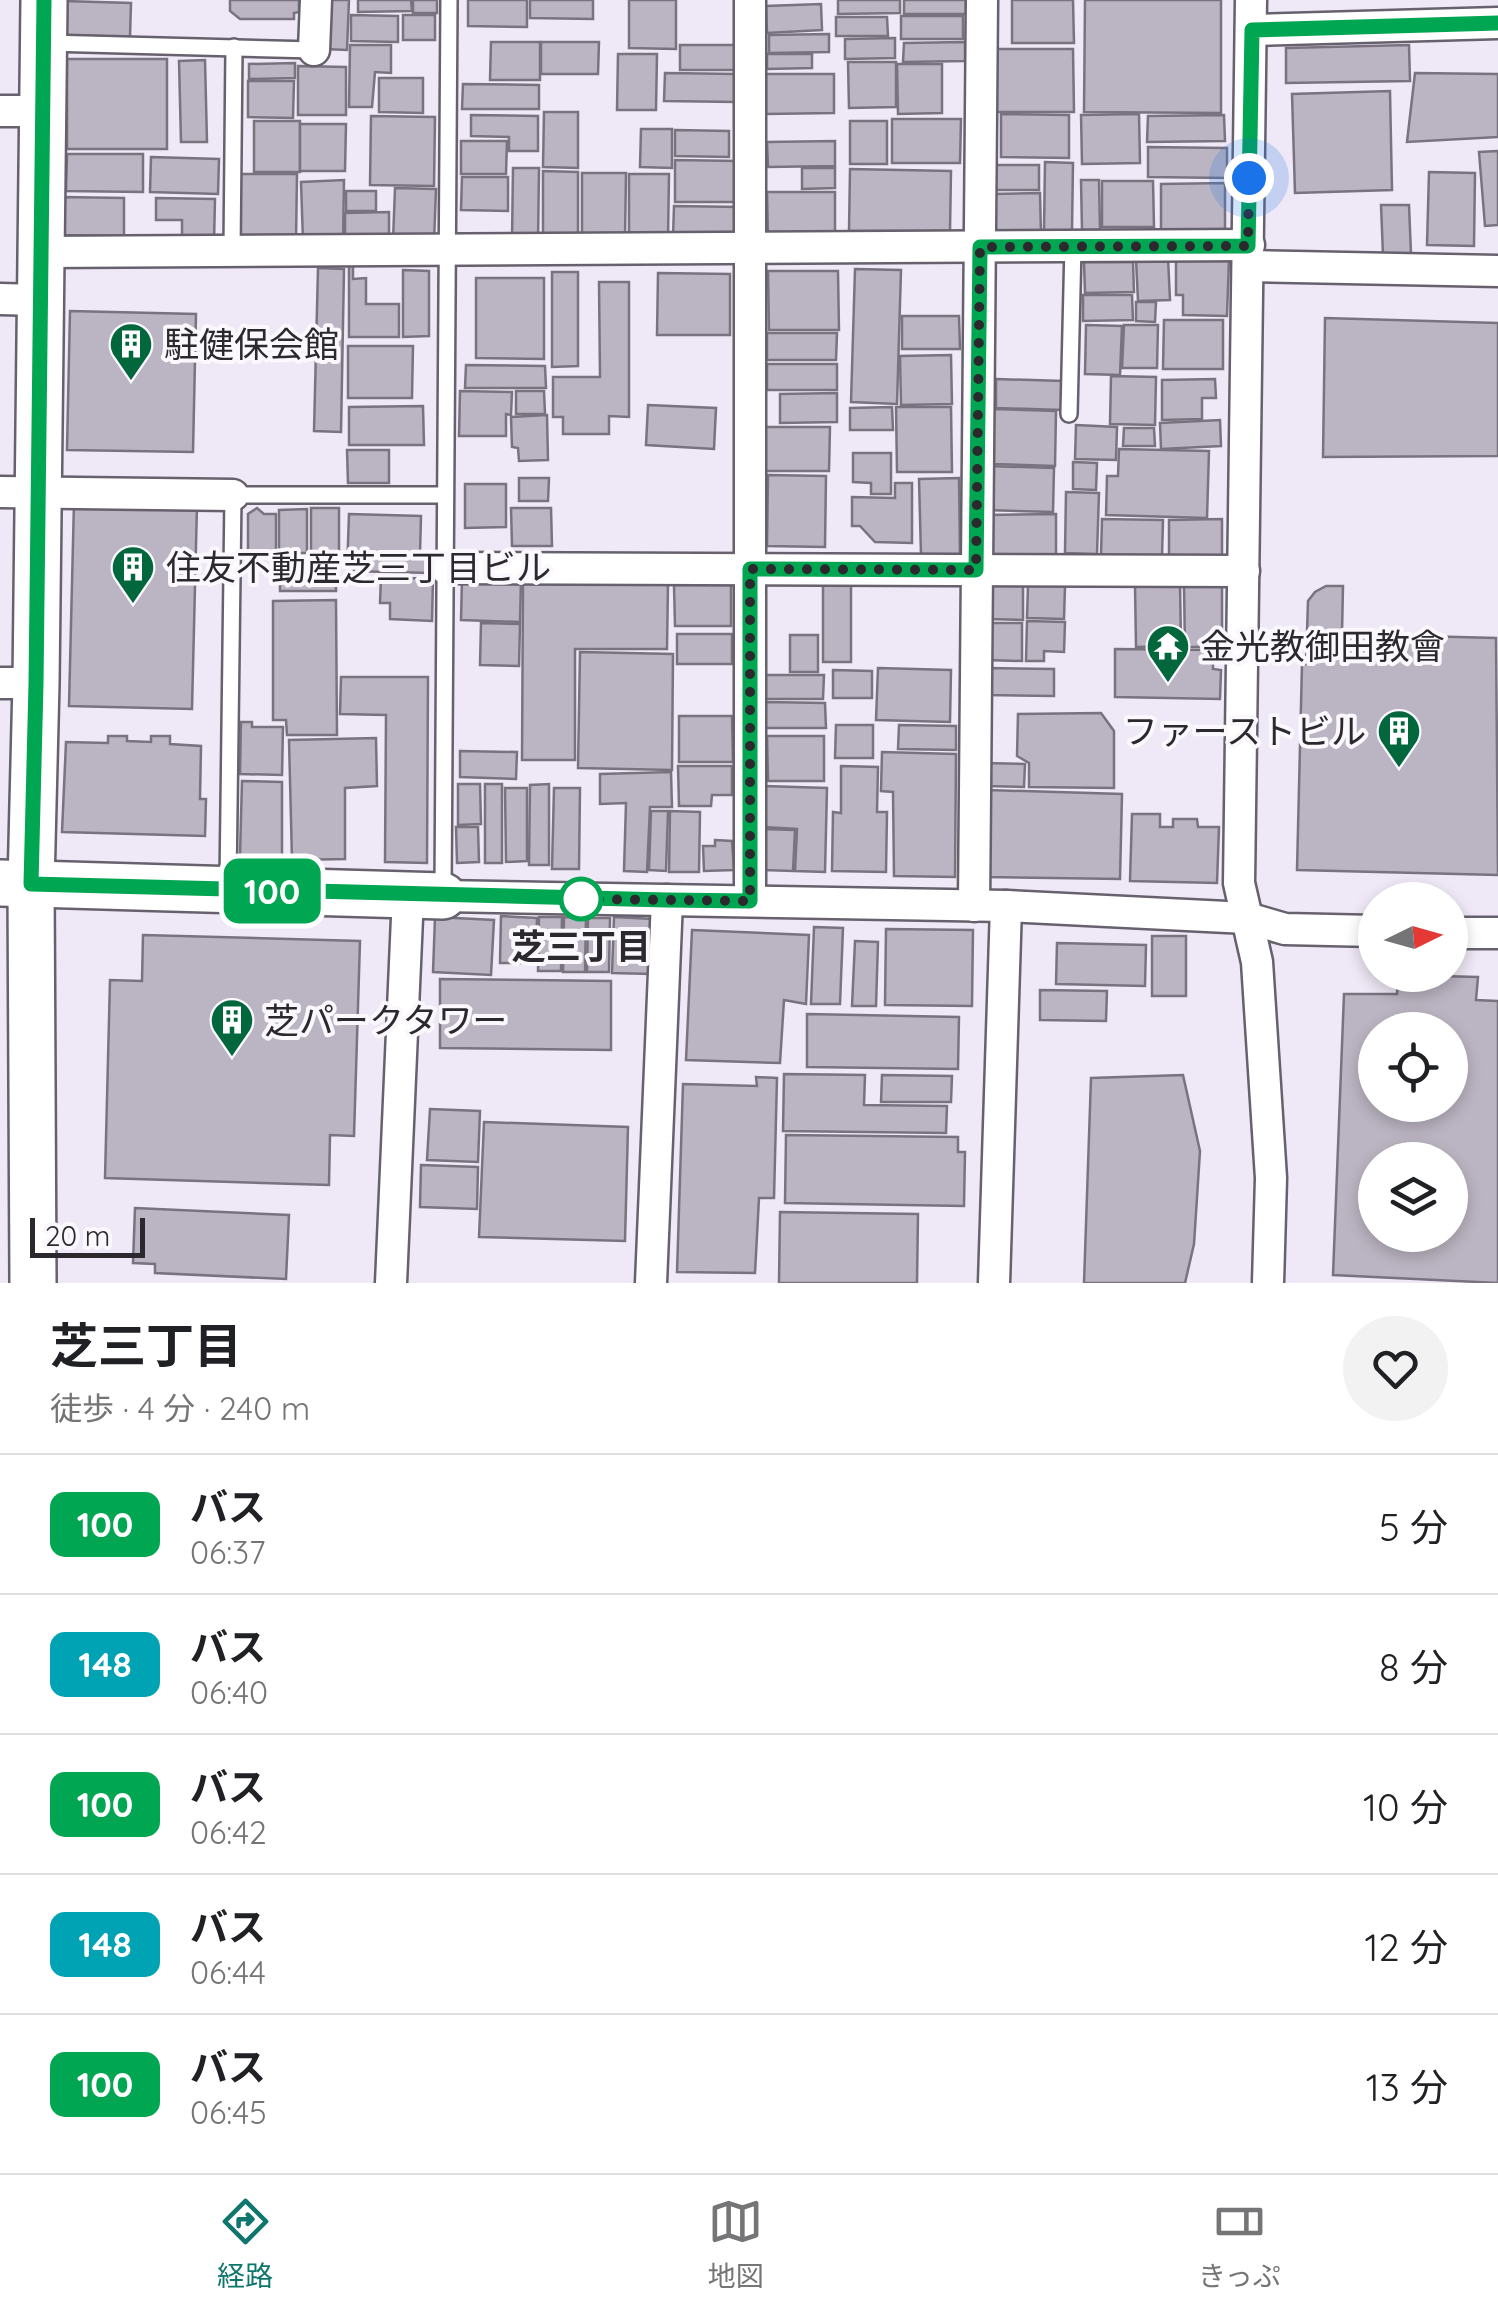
<!DOCTYPE html>
<html lang="ja">
<meta charset="utf-8">
<style>
body{margin:0;font-family:Quicksand,"Noto Sans JP",sans-serif;background:#f2f2f2;color:#202124;height:100vh;display:flex;flex-direction:column;font-size:38px;white-space:nowrap}
*{box-sizing:border-box;margin:0}
p{font-size:32px;color:#757577}
.icon{flex:none;width:55px;height:55px;fill:none;stroke:currentColor;stroke-width:2;stroke-linecap:round;stroke-linejoin:round}
.map{position:relative;height:1283px;overflow:hidden}
.sheet{display:flex;flex-direction:column;background:#fff;flex:1}
.sheet>*{flex:none}
.badge{padding:0 20px;border-radius:15px;font-size:35px;line-height:65px}
.needle{width:65px;rotate:85deg}
.fabs{position:absolute;left:1358px;top:882px;display:grid;gap:20px}
.fabs a{display:grid;place-items:center;width:110px;height:110px;border-radius:50%;background:#fff;box-shadow:0 5px 15px #0003;font-size:50px}
.scale{position:absolute;left:30px;bottom:25px;width:115px;box-sizing:border-box;padding-left:10px;border:5px solid #2b292e;border-top:0;font-size:28px;line-height:35px;white-space:nowrap;color:#2b292e;-webkit-text-stroke:8px #faf7fd;paint-order:stroke}
.you{position:absolute;width:50px;height:50px;margin:-25px;border:8px solid #fff;border-radius:50%;background:#1a73e8;box-shadow:0 0 0 15px #1a73e833}
.map>.badge{position:absolute;translate:-50% -50%;box-shadow:0 0 0 5px #fff}
.round{display:grid;place-items:center;flex:none;width:105px;height:105px;border-radius:52px;background:#f2f2f2}
.headline{display:flex;align-items:center;justify-content:space-between;height:170px;padding:0 50px}
h1{font-size:48px;font-weight:700;line-height:75px}
ul{padding:0;list-style:none}
li{display:flex;align-items:center;gap:30px;height:140px;padding:0 50px;border-top:2px solid #e0e0e0}
li div{flex:1}
li b{display:block;font-size:38px}
li em{font-style:normal}
li .badge{min-width:110px;font-weight:700;text-align:center}
.menu{display:flex;justify-content:space-around;align-items:center;height:140px;border-top:2px solid #e0e0e0;background:#fff;font-size:28px;color:#757577}
.menu a{display:grid;justify-items:center;gap:5px}
.menu .current{color:#0f766e}
.map>svg:first-child{display:block}
.building{fill:#bbb4c2;stroke:#797380;stroke-width:2.5;fill-rule:evenodd}
.lines{fill:none;stroke-linecap:round;stroke-linejoin:round}
.lane-casing{stroke:#66616d;stroke-width:20}
.street-casing{stroke:#66616d;stroke-width:35}
.secondary-casing{stroke:#66616d;stroke-width:50}
.lane{stroke:#fff;stroke-width:15}
.street{stroke:#fff;stroke-width:30}
.secondary{stroke:#fff;stroke-width:45}
.line-casing{stroke:#fff;stroke-width:22}
.line{stroke:#00a651;stroke-width:15}
.walk{stroke:#2b292e;stroke-width:10;stroke-dasharray:0 18}
.stop-dot{fill:#fff;stroke:#00a651;stroke-width:5}
.labels{text-anchor:middle;dominant-baseline:central;stroke-width:8;stroke-linejoin:round;paint-order:stroke}
.poi-label{font-size:35px;fill:#2b292e;stroke:#faf7fd;text-anchor:start}
.stop-label{font-size:35px;font-weight:bold;fill:#2b292e;stroke:#faf7fd}
</style>
<div class="map">
<svg width="1498" height="1283" viewBox="0 0 1498 1283">
<rect width="100%" height="100%" fill="#efe8f6"/>
<g class="building">
<path d="M230,0H299V12L294,13V19H240L230,11Z"/>
<path d="M326,0H349L347,50L324,49Z"/>
<path d="M358,0H411L412,11L358,12Z"/>
<rect x="413" y="0" width="24" height="13"/>
<path d="M468,0H527V27L468,26Z"/>
<path d="M530,0H593V19L530,18Z"/>
<path d="M629,0H676V49L629,48Z"/>
<path d="M838,0H900V13L838,14Z"/>
<rect x="904" y="0" width="62" height="14"/>
<path d="M1012,0H1073L1074,43H1012Z"/>
<path d="M1085,0H1221V113L1084,112Z"/>
<path d="M64,1L131,3L130,37L63,35Z"/>
<path d="M821,4L822,30L767,33L766,6Z"/>
<path d="M351,15L398,16V42L351,41Z"/>
<rect x="403" y="15" width="32" height="25"/>
<rect x="901" y="16" width="62" height="23"/>
<path d="M836,17H887L888,36H836Z"/>
<path d="M829,34V52L769,53V35Z"/>
<path d="M895,38V58L845,59V39Z"/>
<path d="M491,42H540V80H490Z"/>
<path d="M541,42H599L598,74H541Z"/>
<path d="M965,42V61L903,62L904,43Z"/>
<path d="M350,45H391V73L375,72L372,107H349Z"/>
<rect x="680" y="45" width="59" height="25"/>
<path d="M1409,45L1410,81L1286,83V48Z"/>
<path d="M992,49H1073L1074,112H992Z"/>
<path d="M618,54H657L656,110H617Z"/>
<path d="M767,54H812V68L767,69Z"/>
<rect x="67" y="59" width="100" height="90"/>
<path d="M205,60L207,142H181L179,61Z"/>
<path d="M848,62H896V107L849,108Z"/>
<path d="M295,63V78L249,79V64Z"/>
<path d="M897,64H942V113L898,114Z"/>
<path d="M298,66L346,67V115H298Z"/>
<path d="M665,73L737,74L736,102L664,101Z"/>
<path d="M1415,73L1498,74V137L1407,142Z"/>
<path d="M766,74H834V113L766,114Z"/>
<path d="M379,78H423V113L379,112Z"/>
<path d="M248,81H294L293,118L248,117Z"/>
<path d="M463,84L539,85V109H462Z"/>
<path d="M1390,91L1392,190L1295,193L1292,94Z"/>
<path d="M544,112H578V168L543,167Z"/>
<path d="M1001,114L1069,115V158L1001,157Z"/>
<path d="M1139,114L1140,163L1082,164L1081,115Z"/>
<path d="M471,115L538,116V151H509V137L471,136Z"/>
<path d="M1224,115L1225,141L1147,142L1148,116Z"/>
<path d="M371,116L435,117L434,186L370,185Z"/>
<path d="M892,119H961L960,163H892Z"/>
<rect x="254" y="121" width="46" height="51"/>
<rect x="850" y="121" width="37" height="43"/>
<path d="M300,124H346L345,171H300Z"/>
<path d="M641,129H672V168L640,167Z"/>
<path d="M675,130L729,131V157L675,156Z"/>
<path d="M461,141H507L506,174H461Z"/>
<path d="M835,141V166L768,167L767,142Z"/>
<path d="M1148,147L1227,148V178L1148,177Z"/>
<path d="M1498,151V225L1485,226L1479,152Z"/>
<path d="M67,154H143V192L66,191Z"/>
<path d="M151,157L219,159L218,194L150,192Z"/>
<path d="M675,160L738,161V202H675Z"/>
<path d="M1045,162L1073,163L1072,231L1044,230Z"/>
<path d="M992,165H1039V190H993Z"/>
<path d="M513,168H539L538,241H512Z"/>
<path d="M802,168H835V188L802,189Z"/>
<path d="M850,169L951,171L950,231H849Z"/>
<path d="M543,171L578,172V239H543Z"/>
<path d="M1429,172L1475,173L1474,246L1427,245Z"/>
<path d="M582,173H626L625,239H582Z"/>
<path d="M240,174H297L296,240H240Z"/>
<path d="M629,174H669L668,239H629Z"/>
<path d="M462,177H508V211L461,210Z"/>
<path d="M344,180L343,241H303L301,182Z"/>
<path d="M1081,180H1099L1100,230H1082Z"/>
<path d="M1102,181H1153L1154,227H1102Z"/>
<path d="M1225,183V230L1161,231V184Z"/>
<path d="M395,188L436,189L434,242L393,241Z"/>
<rect x="346" y="191" width="30" height="20"/>
<path d="M767,192H835V236L768,237Z"/>
<path d="M1040,193L1041,234L991,235V194Z"/>
<path d="M62,197L124,198V236L61,235Z"/>
<path d="M156,198L215,199L214,242H182V220H156Z"/>
<path d="M1381,205H1409L1411,254L1383,255Z"/>
<path d="M674,206L740,207L739,238H673Z"/>
<path d="M389,212V241H345V213Z"/>
<path d="M1168,258L1170,300L1138,301L1136,259Z"/>
<path d="M1229,259L1227,316L1183,315V295H1176V260Z"/>
<path d="M1084,262H1133L1134,292L1085,293Z"/>
<path d="M353,264V279L366,278V304H399V337H349V265Z"/>
<path d="M318,268L344,269L341,432L314,431Z"/>
<path d="M855,269L901,270L897,404L851,402Z"/>
<path d="M403,270L429,271V336L403,337Z"/>
<path d="M768,271H838L839,330H769Z"/>
<path d="M552,272H578V366L552,367Z"/>
<path d="M658,273L730,274V335H657Z"/>
<path d="M476,278H544V359L476,358Z"/>
<path d="M599,282H629V417L609,416V434H563V417H553V377H600Z"/>
<path d="M1083,295H1132L1133,320L1083,321Z"/>
<path d="M1136,302H1156L1155,322L1136,321Z"/>
<path d="M70,311L196,314L193,452L67,450Z"/>
<path d="M902,316H959L960,349H902Z"/>
<path d="M1325,318L1498,323V456L1323,457Z"/>
<path d="M1164,320H1223V369H1163Z"/>
<path d="M1086,325L1122,326L1120,375L1085,374Z"/>
<path d="M1124,325H1158L1157,368H1122Z"/>
<path d="M767,333H837L836,360H767Z"/>
<path d="M348,346H413L412,398H348Z"/>
<path d="M951,355L952,404L901,405L900,356Z"/>
<rect x="767" y="364" width="70" height="26"/>
<path d="M466,365L545,366L546,388H465Z"/>
<path d="M1111,376L1156,377L1155,425L1110,424Z"/>
<path d="M996,379L1063,381L1062,410L996,408Z"/>
<path d="M1215,379L1216,398H1202V419L1162,420V380Z"/>
<path d="M460,391L512,392L511,415L506,414V436H459Z"/>
<path d="M516,391H544L545,414H516Z"/>
<path d="M837,393V422L780,423V394Z"/>
<path d="M648,405L716,408L714,449L646,445Z"/>
<path d="M423,406L424,445H349V407Z"/>
<path d="M892,407L893,430H850V408Z"/>
<path d="M896,407H951L952,472H897Z"/>
<path d="M993,409L1056,411L1055,466L992,464Z"/>
<path d="M547,415L548,460L519,461L518,448L512,447L511,417Z"/>
<path d="M1220,420L1221,446L1161,449L1160,423Z"/>
<path d="M1076,425L1117,427L1116,460L1075,459Z"/>
<path d="M764,427H830L829,471H763Z"/>
<path d="M1124,428H1154L1155,446H1123Z"/>
<path d="M1119,449L1209,451L1207,518L1106,515L1107,476H1118Z"/>
<path d="M347,450H389V483H348Z"/>
<path d="M853,453H891V494H871V483L853,482Z"/>
<path d="M1073,462L1097,463L1096,490L1073,489Z"/>
<path d="M987,466L1054,468L1053,512L986,510Z"/>
<path d="M768,475L826,476L825,547L767,546Z"/>
<path d="M519,478H549L548,501H519Z"/>
<path d="M959,478L960,554L921,555L919,479Z"/>
<path d="M895,483H912V543L875,542L860,526H852V497L895,498Z"/>
<path d="M465,484H506V527L465,528Z"/>
<path d="M1066,492L1099,493L1097,554L1065,553Z"/>
<path d="M74,502L197,505L192,709L69,706Z"/>
<path d="M257,508L264,514H276V551H248V514Z"/>
<rect x="311" y="508" width="28" height="44"/>
<path d="M511,508H551L552,546H512Z"/>
<path d="M307,509V553H279V510Z"/>
<path d="M349,514L421,516L420,554H432L431,573L347,571Z"/>
<path d="M1056,514V556L986,555V515Z"/>
<path d="M1102,519L1163,520L1162,557L1101,556Z"/>
<path d="M1222,519V555L1169,556V520Z"/>
<path d="M336,558V591H280V559Z"/>
<path d="M381,577L433,579L432,621L390,619V603H380Z"/>
<path d="M462,578L521,579L520,622L461,620Z"/>
<path d="M523,582L668,583L667,649H575V760H522Z"/>
<rect x="823" y="583" width="28" height="79"/>
<path d="M987,583L1023,584V620L987,619Z"/>
<path d="M1180,584L1181,646L1136,647L1135,585Z"/>
<path d="M674,585H731V626H675Z"/>
<path d="M1028,585L1065,586L1064,619L1027,618Z"/>
<path d="M1184,586H1222V647H1185Z"/>
<path d="M1326,586H1343L1342,634L1496,638L1498,875L1297,870L1302,664H1306L1308,601L1315,592Z"/>
<path d="M336,600L337,735H287L286,720H273V601Z"/>
<path d="M1027,621L1065,622L1064,652L1044,651V661H1026Z"/>
<path d="M481,623L520,624L519,666L480,665Z"/>
<path d="M987,623H1022V661L986,660Z"/>
<rect x="677" y="634" width="55" height="30"/>
<rect x="790" y="635" width="28" height="37"/>
<path d="M1115,649L1213,650V669L1221,670L1220,699L1115,697Z"/>
<path d="M580,652L673,654L672,770L578,768Z"/>
<path d="M878,668L951,670L950,722L876,720Z"/>
<path d="M986,668L1054,669V696L985,695Z"/>
<path d="M833,670L872,671V698H833Z"/>
<path d="M766,675H824L823,699H765Z"/>
<path d="M341,677H428L427,863L385,862L386,715L340,714Z"/>
<path d="M766,702L825,703L826,728H765Z"/>
<path d="M1101,713L1114,731V788L1029,787V763L1017,756L1018,714Z"/>
<path d="M679,716H732L733,762H679Z"/>
<path d="M241,722H252V727H283L282,775L240,774Z"/>
<path d="M836,725H873V758H835Z"/>
<path d="M899,725L956,726V750L898,749Z"/>
<path d="M108,736H127V741L151,742V736H170V744L201,746L200,799H206L205,836L62,832L66,742L108,743Z"/>
<path d="M767,736H824V781H768Z"/>
<path d="M376,738L377,786L345,788V859L292,860L289,740Z"/>
<path d="M460,751L517,752L516,779L460,777Z"/>
<path d="M882,752L956,754L955,877L894,876L893,792L881,791Z"/>
<path d="M984,763L1025,764L1024,787L984,786Z"/>
<path d="M678,766H732V795H712L711,806H679Z"/>
<path d="M841,766L878,767L877,812H887L886,872L832,871L833,812L841,813Z"/>
<path d="M671,772L672,807H650L647,872L624,871L626,803L600,804V774Z"/>
<path d="M242,781L282,782V857L240,855Z"/>
<path d="M458,784H480L481,824L458,825Z"/>
<rect x="485" y="784" width="17" height="79"/>
<path d="M549,784V865H529L530,785Z"/>
<path d="M764,786L827,788L825,872L795,871L797,829L763,827Z"/>
<path d="M505,788H527V861L506,862Z"/>
<path d="M554,788H580L579,869H552Z"/>
<path d="M987,790L1122,794L1120,879L985,877Z"/>
<path d="M651,811H668L666,871L649,870Z"/>
<path d="M670,811L700,812L699,872H669Z"/>
<path d="M1132,814H1160V827H1173V819H1197L1198,827H1219L1217,883L1130,881Z"/>
<path d="M456,827H478L479,862L457,863Z"/>
<path d="M763,829L795,830L793,871L761,870Z"/>
<path d="M715,840L732,841L734,870L704,871L703,846H715Z"/>
<path d="M501,916L537,918L536,963H500Z"/>
<path d="M435,917L494,920L491,975L433,972Z"/>
<path d="M539,917H562L561,971H538Z"/>
<path d="M564,917L586,918L585,972H563Z"/>
<path d="M614,917L653,919L651,974L612,973Z"/>
<path d="M588,918H610L609,972H587Z"/>
<path d="M814,927L843,928L840,1004H811Z"/>
<path d="M886,929L973,930L972,1006L885,1005Z"/>
<path d="M692,930L809,935L806,1004L784,1000L780,1063L686,1060Z"/>
<path d="M143,935L360,941L354,1136L330,1135L329,1185L105,1178L110,980L142,981Z"/>
<rect x="1152" y="936" width="34" height="60"/>
<path d="M855,941L878,942L876,1006H852Z"/>
<path d="M1057,943L1146,945L1145,986L1056,984Z"/>
<path d="M1398,975L1478,977L1476,1000L1498,1001V1283L1333,1275L1344,994H1397ZM1375,1030H1450V1105H1375ZM1375,1160H1450V1235H1375Z"/>
<path d="M440,979L611,981V1050L440,1048Z"/>
<path d="M1040,990L1107,991L1106,1021L1040,1020Z"/>
<path d="M807,1014L959,1017L958,1069L807,1067Z"/>
<path d="M784,1074L865,1075L864,1105L947,1106L946,1133L783,1131Z"/>
<path d="M882,1075L952,1076L951,1102H881Z"/>
<path d="M1183,1075L1200,1151L1194,1244L1185,1283H1084L1091,1078Z"/>
<path d="M756,1077L777,1078L774,1198H759L755,1273L677,1272L683,1084L757,1086Z"/>
<path d="M430,1109L480,1111L478,1162L427,1160Z"/>
<path d="M484,1122L628,1127L625,1241L479,1237Z"/>
<path d="M786,1135L958,1137V1152H965L964,1206L785,1203Z"/>
<path d="M421,1165L478,1167L477,1209L420,1207Z"/>
<path d="M135,1208L289,1215L286,1279L155,1273V1264L133,1263Z"/>
<path d="M780,1212L918,1214L917,1283H779Z"/>
</g>
<g class="lines">
<g class="lane-casing">
<g id="lane">
<path d="M47,43L314,50"/>
<path d="M232,251L234,47"/>
<path d="M1069,414L1073,246"/>
<path d="M228,884L233,495H445"/>
<path d="M443,891L449,0"/>
</g>
</g>
<g class="street-casing">
<g id="street">
<path d="M750,0V901"/>
<path d="M1251,0L1239,883L1257,962L1271,1178L1268,1283"/>
<path d="M1251,30L1498,23"/>
<path d="M314,50L316,0"/>
<path d="M0,111H41"/>
<path d="M42,252L1249,245"/>
<path d="M1249,266L1498,271"/>
<path d="M0,299L39,300"/>
<path d="M0,492L233,495"/>
<path d="M445,568L1244,571"/>
<path d="M0,683H36"/>
<path d="M443,896L1006,906L1247,918L1285,929L1375,931"/>
<path d="M974,906L982,0"/>
<path d="M1450,933H1498"/>
<path d="M391,1283L408,895"/>
<path d="M651,1283L667,900"/>
<path d="M994,1283L1006,906"/>
</g>
</g>
<g class="secondary-casing">
<g id="secondary">
<path d="M0,883L443,896"/>
<path d="M33,1283L31,884L36,683L44,0"/>
</g>
</g>
<use href="#lane" class="lane"/>
<use href="#street" class="street"/>
<use href="#secondary" class="secondary"/>
</g>
<g class="lines">
<g class="line-casing">
<path id="line" d="M44,0L36,684L31,884L667,900L750,901V569L976,570L980,247L1248,246L1252,30L1498,23"/>
</g>
<use href="#line" class="line"/>
<path class="walk" d="M581,899L750,901V569L976,570L980,247L1248,246L1249,178"/>
</g>
<defs>
<g id="building-pin" transform="scale(2.25)"><path d="M0 17L-7.5 6A9.5 9.5 0 1 1 7.5 6Z" fill="#02673c" stroke="#faf7fd"/><path d="M-4-6H4V6H1V3H-1V6H-4ZM-2.5-4.3h1.7v1.8h-1.7ZM.8-4.3h1.7v1.8H.8ZM-2.5-1h1.7V.8h-1.7ZM.8-1h1.7V.8H.8Z" fill="#fff"/></g>
<g id="temple-pin" transform="scale(2.25)"><path d="M0 17L-7.5 6A9.5 9.5 0 1 1 7.5 6Z" fill="#02673c" stroke="#faf7fd"/><path d="M0-6L5-2H3V0L6.5 2.5H4V6H1.5V3h-3V6H-4V2.5H-6.5L-3 0V-2H-5Z" fill="#fff"/></g>
</defs>
<g fill-rule="evenodd">
<use href="#building-pin" x="131" y="344"/>
<use href="#building-pin" x="133" y="567"/>
<use href="#temple-pin" x="1168" y="646"/>
<use href="#building-pin" x="1399" y="731"/>
<use href="#building-pin" x="232" y="1020"/>
</g>
<circle class="stop-dot" cx="581" cy="899" r="20"/>
<g class="labels">
<g class="poi-label">
<text x="164" y="344">駐健保会館</text>
<text x="166" y="567">住友不動産芝三丁目ビル</text>
<text x="1200" y="646">金光教御田教會</text>
<text x="1366" y="731" text-anchor="end">ファーストビル</text>
<text x="264" y="1020">芝パークタワー</text>
</g>
<g class="stop-label">
<text x="581" y="946">芝三丁目</text>
</g>
</g>
</svg>
<div class="fabs">
<a><svg class="needle" viewBox="-14 -14 28 28"><path d="M0-13l5 13h-10z" fill="#e53935"/><path d="M0 13l5-13h-10z" fill="#757577"/></svg></a>
<a><svg class="icon" aria-label="locate" viewBox="0 0 24 24"><circle cx="12" cy="12" r="6"/><path d="M12 2v4M12 18v4M2 12h4M18 12h4"/></svg></a>
<a><svg class="icon" aria-label="layers" viewBox="0 0 24 24"><path d="M12 4l9 5-9 5-9-5zM3 14l9 5 9-5"/></svg></a>
</div>
<div class="scale">20 m</div>
<div class="you" style="left:1249px;top:178px"></div>
<b class="badge" style="left:272px;top:891px;background:#00a651;color:#fff">100</b>
</div>
<section class="sheet">
<div class="headline"><div><h1>芝三丁目</h1><p>徒歩 · 4 分 · 240 m</p></div><a class="round"><svg class="icon" aria-label="heart" viewBox="0 0 24 24"><path d="M12 20l-8-8c-3-5 5-10 8-4 3-6 11-1 8 4z"/></svg></a></div>
<ul>
<li><span class="badge" style="background:#00a651;color:#fff">100</span><div><b>バス</b><p>06:37</p></div><em>5 分</em></li>
<li><span class="badge" style="background:#00a3b4;color:#fff">148</span><div><b>バス</b><p>06:40</p></div><em>8 分</em></li>
<li><span class="badge" style="background:#00a651;color:#fff">100</span><div><b>バス</b><p>06:42</p></div><em>10 分</em></li>
<li><span class="badge" style="background:#00a3b4;color:#fff">148</span><div><b>バス</b><p>06:44</p></div><em>12 分</em></li>
<li><span class="badge" style="background:#00a651;color:#fff">100</span><div><b>バス</b><p>06:45</p></div><em>13 分</em></li>
</ul>
</section>
<nav class="menu">
<a class="current"><svg class="icon" aria-label="directions" viewBox="0 0 24 24"><path d="M12 3l9 9-9 9-9-9zM9 14v-3h6M13 9l2 2-2 2"/></svg>経路</a>
<a><svg class="icon" aria-label="map" viewBox="0 0 24 24"><path d="M3 6l6-2 6 2 6-2v14l-6 2-6-2-6 2zM9 4v14M15 6v14"/></svg>地図</a>
<a><svg class="icon" aria-label="tickets" viewBox="0 0 24 24"><path d="M3 7h18v10H3zM15 7v10"/></svg>きっぷ</a>
</nav>
